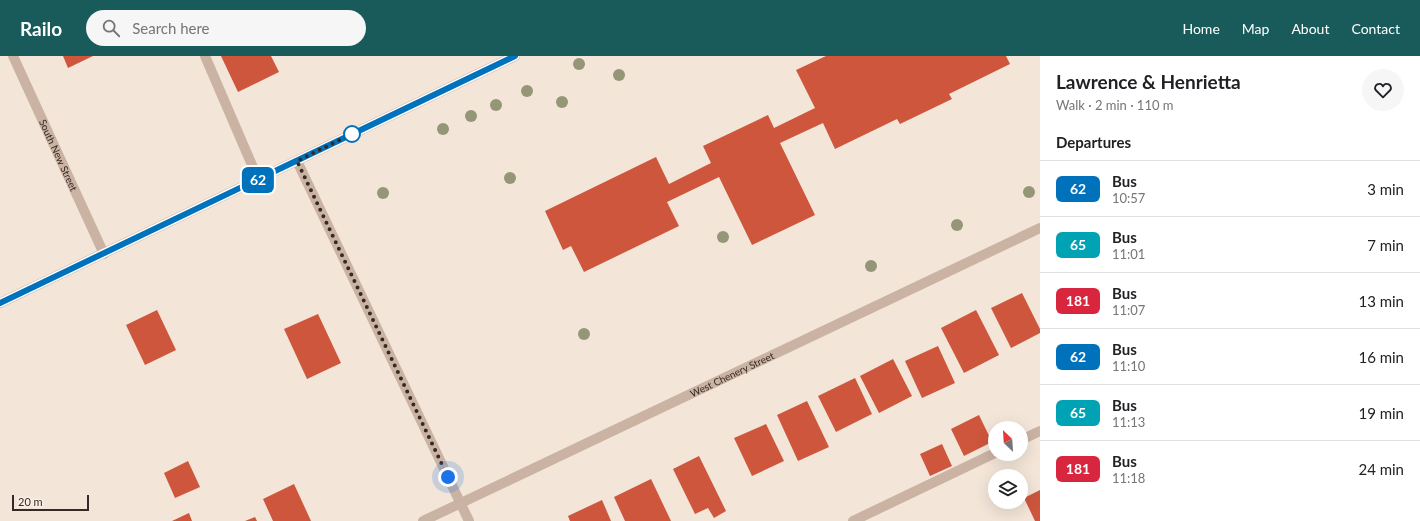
<!DOCTYPE html>
<meta charset="utf-8">
<style>
body{margin:0;font-family:Lato,sans-serif;background:#f6f6f6;color:#202124;height:100vh;display:flex;flex-direction:column;font-size:15px;white-space:nowrap}
*{box-sizing:border-box;margin:0}
p{font-size:13px;color:#757577}
.icon{flex:none;width:22px;height:22px;fill:none;stroke:currentColor;stroke-width:2;stroke-linecap:round;stroke-linejoin:round}
.map{position:relative;flex:1;overflow:hidden}
.drawer{display:flex;flex-direction:column;background:#fff;width:380px}
.drawer>*{flex:none}
.badge{padding:0 8px;border-radius:6px;font-size:14px;line-height:26px}
.needle{width:26px;rotate:335deg}
.fabs{position:absolute;left:988px;top:365px;display:grid;gap:8px}
.fabs a{display:grid;place-items:center;width:40px;height:40px;border-radius:50%;background:#fff;box-shadow:0 4px 16px #0002;font-size:20px}
.scale{position:absolute;left:12px;bottom:10px;width:77px;box-sizing:border-box;padding-left:4px;border:2px solid #362a26;border-top:0;font-size:11px;line-height:14px;white-space:nowrap;color:#362a26;-webkit-text-stroke:3px #faefe5;paint-order:stroke}
.you{position:absolute;width:20px;height:20px;margin:-10px;border:3px solid #fff;border-radius:50%;background:#1a73e8;box-shadow:0 0 0 6px #1a73e833}
.map>.badge{position:absolute;translate:-50% -50%;box-shadow:0 0 0 2px #fff}
h2{padding:0 16px;font-size:15px;line-height:36px}
.round{display:grid;place-items:center;flex:none;width:42px;height:42px;border-radius:21px;background:#f6f6f6}
.headline{display:flex;align-items:center;justify-content:space-between;height:68px;padding:0 16px}
h1{font-size:19px;font-weight:700;line-height:30px}
ul{padding:0;list-style:none}
li{display:flex;align-items:center;gap:12px;height:56px;padding:0 16px;border-top:1px solid #e0e0e0}
li div{flex:1}
li b{display:block;font-size:15px}
li em{font-style:normal}
li .badge{min-width:44px;font-weight:700;text-align:center}
header{display:flex;align-items:center;gap:24px;box-sizing:border-box;height:56px;padding:0 20px;background:#195a5a;color:#fff}
header strong{font-size:19px}
nav{display:flex;gap:22px;margin-inline-start:auto;font-size:14px}
.search{width:280px;height:36px;background:#f6f6f6;display:flex;align-items:center;gap:10px;box-sizing:border-box;padding:0 14px;border-radius:22px;color:#757577;font-size:15px}
main{display:flex;flex:1;min-height:0}
.map>svg:first-child{display:block}
.building{fill:#cd563c}
.lines{fill:none;stroke-linecap:round;stroke-linejoin:round}
.service{stroke:#cbb3a4;stroke-width:10}
.minor{stroke:#cbb3a4;stroke-width:10}
.tertiary{stroke:#cbb3a4;stroke-width:10}
.tree{fill:#959677}
.line-casing{stroke:#fff;stroke-width:9}
.line{stroke:#0072bc;stroke-width:6}
.walk{stroke:#362a26;stroke-width:4;stroke-dasharray:0 7.2}
.stop-dot{fill:#fff;stroke:#0072bc;stroke-width:2}
.labels{text-anchor:middle;dominant-baseline:central;stroke-width:3;stroke-linejoin:round;paint-order:stroke}
.street-label{font-size:10px;fill:#362a26;stroke:#faefe5}
</style>
<header>
<strong>Railo</strong>
<div class="search"><svg class="icon" aria-label="search" viewBox="0 0 24 24"><circle cx="10" cy="10" r="6"/><path d="M15 15l6 6"/></svg>Search here</div>
<nav><a>Home</a><a>Map</a><a>About</a><a>Contact</a></nav>
</header>
<main>
<div class="map">
<svg width="1040" height="465" viewBox="0 0 1040 465">
<rect width="100%" height="100%" fill="#f3e5d8"/>
<g class="building">
<path d="M63,0H93L68,12Z"/>
<path d="M221,0H271L279,16L238,36Z"/>
<path d="M826,0H1006L1010,8L949,38L952,43L900,68L897,63L835,93L823,67L780,87L815,159L752,189L719,121L667,146L679,170L584,216L571,190L563,194L545,155L656,101L669,128L711,107L703,90L768,59L774,72L815,52L796,14Z"/>
<path d="M1022,237L1040,273V277L1011,292L991,252Z"/>
<path d="M157,254L176,294L145,309L126,269Z"/>
<path d="M976,254L999,299L964,317L941,272Z"/>
<path d="M318,258L341,307L307,323L284,273Z"/>
<path d="M938,290L955,327L922,342L905,305Z"/>
<path d="M893,303L912,340L879,357L860,320Z"/>
<path d="M855,322L872,358L836,376L818,340Z"/>
<path d="M807,345L829,391L798,405L777,359Z"/>
<path d="M979,359L992,386L964,400L951,373Z"/>
<path d="M766,368L784,405L752,420L734,382Z"/>
<path d="M942,388L952,410L930,420L920,398Z"/>
<path d="M699,400L726,455L714,462L708,452L695,458L673,413Z"/>
<path d="M188,405L200,431L175,442L164,417Z"/>
<path d="M651,423L671,465H625L614,441Z"/>
<path d="M294,428L311,465H273L263,443Z"/>
<path d="M1040,434V465H1035L1024,442Z"/>
<path d="M602,444L611,465H570L568,460Z"/>
<path d="M189,457L192,465H172Z"/>
<path d="M255,461L257,465H245Z"/>
</g>
<g class="lines">
<g class="service">
<path d="M205,0L258,123"/>
<path d="M1021,384L1040,375"/>
<path d="M853,465L995,397"/>
</g>
<g class="minor">
<path id="s1" d="M13,0L104,198"/>
<path d="M297,105L469,465"/>
<path id="s2" d="M423,465L1040,172"/>
</g>
<path class="tertiary" d="M0,247L515,0"/>
</g>
<g class="tree">
<circle cx="579" cy="8" r="6"/>
<circle cx="619" cy="19" r="6"/>
<circle cx="527" cy="35" r="6"/>
<circle cx="562" cy="46" r="6"/>
<circle cx="496" cy="49" r="6"/>
<circle cx="471" cy="60" r="6"/>
<circle cx="443" cy="73" r="6"/>
<circle cx="510" cy="122" r="6"/>
<circle cx="1029" cy="136" r="6"/>
<circle cx="383" cy="137" r="6"/>
<circle cx="957" cy="169" r="6"/>
<circle cx="723" cy="181" r="6"/>
<circle cx="871" cy="210" r="6"/>
<circle cx="584" cy="278" r="6"/>
</g>
<g class="lines">
<g class="line-casing">
<path id="line" d="M0,247L515,0"/>
</g>
<use href="#line" class="line"/>
<path class="walk" d="M352,78L297,105L448,421"/>
</g>
<circle class="stop-dot" cx="352" cy="78" r="8"/>
<g class="labels">
<g class="street-label">
<text stroke="none"><textPath href="#s1" startOffset="109">South New Street</textPath></text>
<text stroke="none"><textPath href="#s2" startOffset="342">West Chenery Street</textPath></text>
</g>
</g>
</svg>
<div class="fabs">
<a><svg class="needle" viewBox="-14 -14 28 28"><path d="M0-13l5 13h-10z" fill="#e53935"/><path d="M0 13l5-13h-10z" fill="#757577"/></svg></a>
<a><svg class="icon" aria-label="layers" viewBox="0 0 24 24"><path d="M12 4l9 5-9 5-9-5zM3 14l9 5 9-5"/></svg></a>
</div>
<div class="scale">20 m</div>
<div class="you" style="left:448px;top:421px"></div>
<b class="badge" style="left:258px;top:124px;background:#0072bc;color:#fff">62</b>
</div>
<section class="drawer">
<div class="headline"><div><h1>Lawrence &amp; Henrietta</h1><p>Walk · 2 min · 110 m</p></div><a class="round"><svg class="icon" aria-label="heart" viewBox="0 0 24 24"><path d="M12 20l-8-8c-3-5 5-10 8-4 3-6 11-1 8 4z"/></svg></a></div>
<h2>Departures</h2>
<ul>
<li><span class="badge" style="background:#0072bc;color:#fff">62</span><div><b>Bus</b><p>10:57</p></div><em>3 min</em></li>
<li><span class="badge" style="background:#00a3b4;color:#fff">65</span><div><b>Bus</b><p>11:01</p></div><em>7 min</em></li>
<li><span class="badge" style="background:#d7263d;color:#fff">181</span><div><b>Bus</b><p>11:07</p></div><em>13 min</em></li>
<li><span class="badge" style="background:#0072bc;color:#fff">62</span><div><b>Bus</b><p>11:10</p></div><em>16 min</em></li>
<li><span class="badge" style="background:#00a3b4;color:#fff">65</span><div><b>Bus</b><p>11:13</p></div><em>19 min</em></li>
<li><span class="badge" style="background:#d7263d;color:#fff">181</span><div><b>Bus</b><p>11:18</p></div><em>24 min</em></li>
</ul>
</section>
</main>
